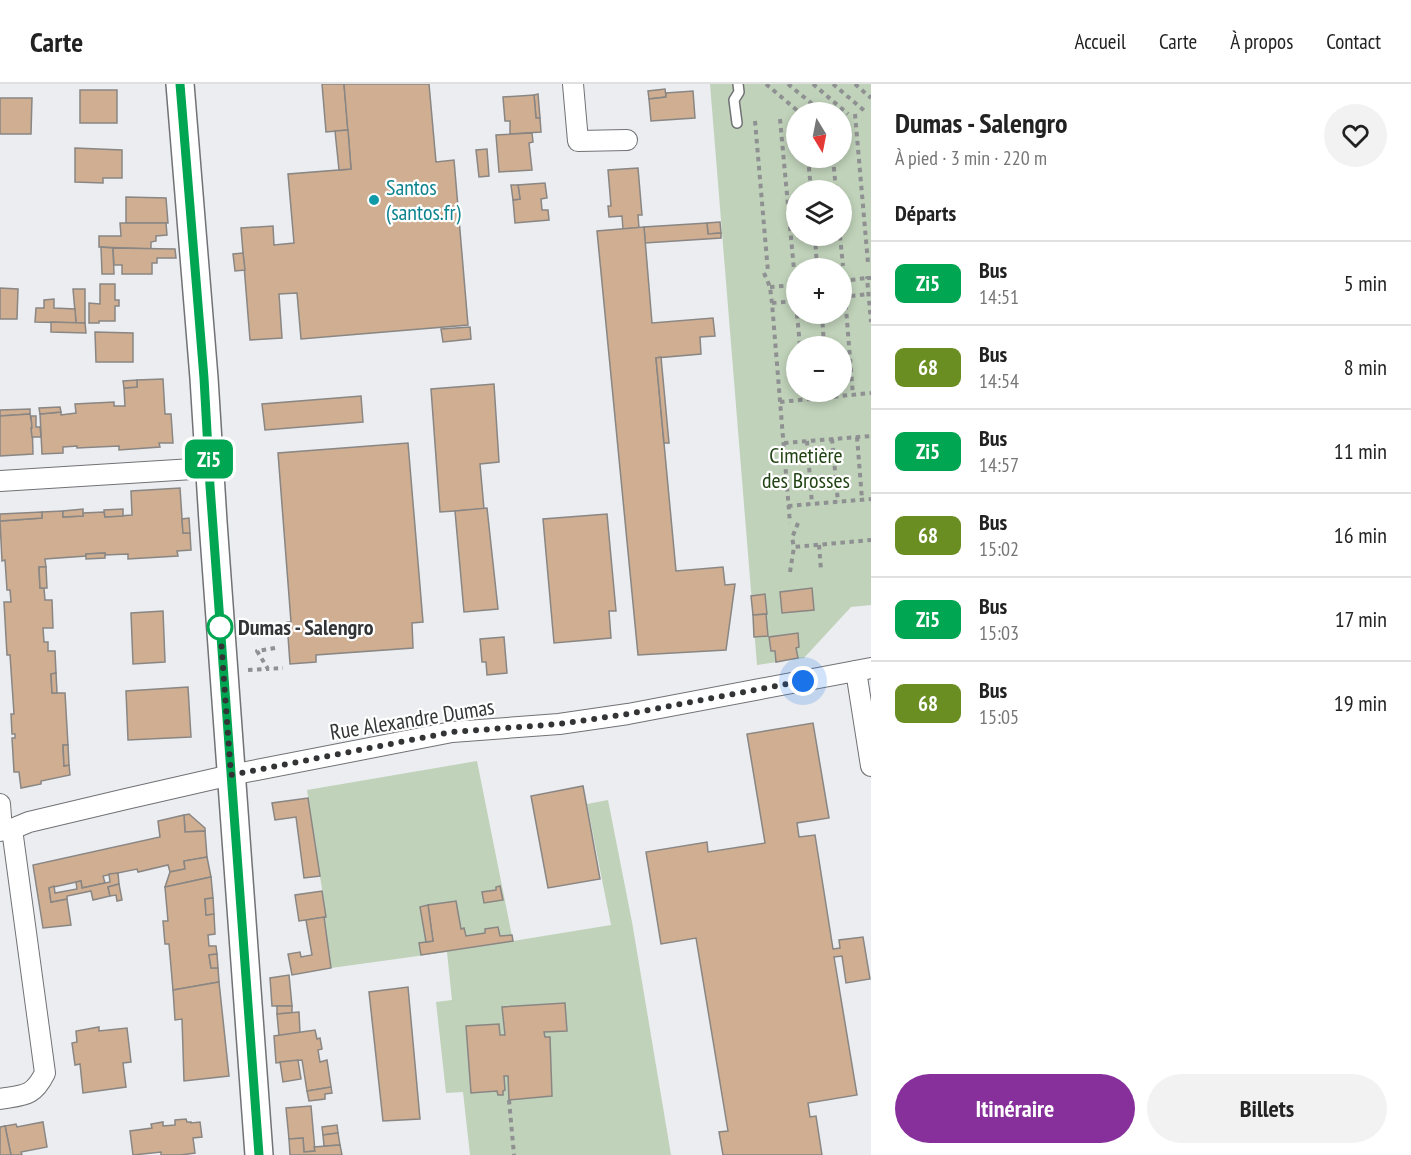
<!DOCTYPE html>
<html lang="fr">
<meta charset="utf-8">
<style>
body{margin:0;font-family:"PT Sans Narrow",sans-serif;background:#f2f2f2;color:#222;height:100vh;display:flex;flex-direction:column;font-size:22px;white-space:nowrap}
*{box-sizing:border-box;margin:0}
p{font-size:20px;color:#767676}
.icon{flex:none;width:33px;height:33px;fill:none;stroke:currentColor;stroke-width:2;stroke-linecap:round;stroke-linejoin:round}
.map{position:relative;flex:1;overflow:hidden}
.details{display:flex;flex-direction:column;background:#fff;width:540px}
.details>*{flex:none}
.badge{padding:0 12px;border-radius:9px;font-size:21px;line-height:39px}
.needle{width:39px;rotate:170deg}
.buttons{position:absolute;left:786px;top:18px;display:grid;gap:12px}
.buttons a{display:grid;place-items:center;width:66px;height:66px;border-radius:50%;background:#fff;box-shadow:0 3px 9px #0003;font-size:30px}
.you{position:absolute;width:30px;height:30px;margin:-15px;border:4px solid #fff;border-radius:50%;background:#1a73e8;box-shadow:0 0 0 9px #1a73e833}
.map>.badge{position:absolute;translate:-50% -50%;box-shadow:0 0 0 3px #fff}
h2{padding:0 24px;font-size:22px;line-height:54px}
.round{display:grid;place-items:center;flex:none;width:63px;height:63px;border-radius:32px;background:#f2f2f2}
.summary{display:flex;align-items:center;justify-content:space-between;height:102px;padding:0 24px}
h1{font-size:28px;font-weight:800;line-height:45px}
.primary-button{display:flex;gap:12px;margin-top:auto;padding:12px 24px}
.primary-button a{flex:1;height:69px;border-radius:36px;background:#872f9b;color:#fff;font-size:24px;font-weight:800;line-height:69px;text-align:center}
.primary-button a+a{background:#f2f2f2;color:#222}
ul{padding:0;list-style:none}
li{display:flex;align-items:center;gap:18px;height:84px;padding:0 24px;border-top:2px solid #e0e0e0}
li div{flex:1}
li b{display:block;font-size:22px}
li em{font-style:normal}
li .badge{min-width:66px;font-weight:700;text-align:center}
header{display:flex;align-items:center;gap:36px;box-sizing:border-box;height:84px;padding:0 30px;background:#fff;border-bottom:2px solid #e0e0e0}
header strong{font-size:28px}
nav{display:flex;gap:33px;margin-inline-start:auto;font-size:21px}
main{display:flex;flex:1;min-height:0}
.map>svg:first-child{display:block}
.green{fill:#c0d2ba;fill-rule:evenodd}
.building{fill:#cfae91;stroke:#898684;stroke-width:1.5}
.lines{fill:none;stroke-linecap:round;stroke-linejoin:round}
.lane-casing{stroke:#717275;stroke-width:12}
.street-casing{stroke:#717275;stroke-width:22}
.secondary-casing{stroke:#717275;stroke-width:30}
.path{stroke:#8e9092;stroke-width:4;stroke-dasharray:4.5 4.5;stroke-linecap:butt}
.lane{stroke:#fff;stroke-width:9}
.street{stroke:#fff;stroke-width:20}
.secondary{stroke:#fff;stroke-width:27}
.line-casing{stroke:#fff;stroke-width:14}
.line{stroke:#00a651;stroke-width:9}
.walk{stroke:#333435;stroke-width:6;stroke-dasharray:0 10.8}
.culture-dot{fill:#0f9aa8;stroke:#fff;stroke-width:2}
.stop-dot{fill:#fff;stroke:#00a651;stroke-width:3}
.labels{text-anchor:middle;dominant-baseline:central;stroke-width:4.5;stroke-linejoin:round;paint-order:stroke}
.culture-label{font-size:22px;fill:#0d838f;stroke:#fff;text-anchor:start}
.park-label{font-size:22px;fill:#224414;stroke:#fff}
.stop-label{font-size:22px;font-weight:bold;fill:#333435;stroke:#fff;text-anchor:start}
.street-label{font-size:22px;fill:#333435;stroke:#fff}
</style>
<header>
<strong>Carte</strong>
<nav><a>Accueil</a><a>Carte</a><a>À propos</a><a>Contact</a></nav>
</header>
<main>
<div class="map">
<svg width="871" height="1071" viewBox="0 0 871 1071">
<rect width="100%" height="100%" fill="#ebedf0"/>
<g class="green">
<path d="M710,0H871V521L851,523L804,574L757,581ZM796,28H842V74H796ZM796,106H842V152H796ZM796,184H842V230H796ZM796,262H842V308H796Z"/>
<path d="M477,677L513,857L611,841L587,720L608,716L632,838L671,1071H470L463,1008L446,1009L436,918L452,916L447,868L331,884L324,833L326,832L307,706Z"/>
</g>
<g class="building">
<path d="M322,0H344L348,46L326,48Z"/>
<path d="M344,0H429L436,78L454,76L468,241L301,255L297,209L279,210L282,254L250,256L241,144L273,142L274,161L294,159L288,90L351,85Z"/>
<path d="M665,5L666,13L649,15L648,7Z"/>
<rect x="80" y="6" width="37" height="33"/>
<path d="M693,7L695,34L651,37L649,15L666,13V9Z"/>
<path d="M538,10L540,34H536L534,11Z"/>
<path d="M534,11L536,34H540L541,48L510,50V37H505L503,13Z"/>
<path d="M0,14H32L31,50H0Z"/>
<path d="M348,46L351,85L339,86L335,47Z"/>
<path d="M532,49L533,58L529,59L532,86L499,88L496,51Z"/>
<path d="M75,64L122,66V94H103V99L75,98Z"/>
<path d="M487,65L489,92L479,93L476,66Z"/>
<path d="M638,84L642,131H638L639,144L623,145L622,132L609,133L608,122H611L608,86Z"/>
<path d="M545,99L547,114L541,115L542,126H548L549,136L515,139L513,116L520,115L518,101Z"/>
<path d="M511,101H518L520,115L513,116Z"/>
<path d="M126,113L166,114L168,139H126Z"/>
<path d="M720,138L721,149L708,150L707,139Z"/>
<path d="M120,139H166L167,151L156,152V157L151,158V165L99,163V152H121Z"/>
<path d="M707,139L708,150L721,149V154L645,159L644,143Z"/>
<path d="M644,143L652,239L713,234L715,252L700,253L701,270L656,274L676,487L723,483L725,501L735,500L726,566L638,571L597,147Z"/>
<path d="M101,163L113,164L114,190H102Z"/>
<path d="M113,164L175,165L176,174H157V179H152V190H122V181H114Z"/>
<path d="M243,169L245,186L235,187L233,170Z"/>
<path d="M100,200H115V216H119V222H115V237H99V239H89V219L100,220Z"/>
<path d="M0,204L18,205L17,235H0Z"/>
<path d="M73,205H85V239H76Z"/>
<path d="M54,215V224L75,225L76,239L35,238L36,224H44V216Z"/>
<path d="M51,238L85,239L86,249L51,248Z"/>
<path d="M470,243L471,255L443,258L441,245Z"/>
<path d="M95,248L133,249V278H96Z"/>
<path d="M661,273L669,359H664L656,274Z"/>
<path d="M163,295L165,330H171L173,359H159L160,363L119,366V362L77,364V362L63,363V369L42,370L40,330L61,328V331L76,329L75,320L114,318V322H125L124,304L137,303V296Z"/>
<path d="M137,296V303L124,304L123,297Z"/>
<path d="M494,300L499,378L480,380L484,425L440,428L431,305Z"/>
<path d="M361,312L363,338L265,346L262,320Z"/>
<path d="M60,323L61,328L40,330L39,324Z"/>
<path d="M30,325V330L0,332V326Z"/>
<path d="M30,330L31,336H32L33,370L0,372V332Z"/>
<path d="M31,332H36V343H40L41,353H32L31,344H32Z"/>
<path d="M408,359L423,538L412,539L413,564L316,571V578L290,580L287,538H291L278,369Z"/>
<path d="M180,404L183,449H190L191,466L177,467L178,472L128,475V470L105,471V469L86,470V472L45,475L46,483H39L40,504H44L45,516H52L53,544H43L44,558H48V567H55L56,589L51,590L52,609H65L68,661H63L64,682L69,681L70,691L41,697V700L21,704L19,688H14L12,654H15V650H12L11,630H14L10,571H7L4,518H11L10,506H7L5,476L2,477L0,437L42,434V428L63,427V433L83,432V429L104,428L105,433L132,431L131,407Z"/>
<path d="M487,424L498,525L464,528L455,427Z"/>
<path d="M83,425V432L63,433V427Z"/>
<path d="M123,425V432L105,433L104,426Z"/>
<path d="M42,428V434L0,437V430Z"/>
<path d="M607,430L616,527H609L611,554L554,559L543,435Z"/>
<path d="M189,434L190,449H183L182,435Z"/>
<path d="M105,469V474L86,475V470Z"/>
<path d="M39,483H46L47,504H40Z"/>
<path d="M812,504L814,526L782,529L780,508Z"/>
<path d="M765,510L767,530L753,531L751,512Z"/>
<path d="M163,527L165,578L133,580L131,529Z"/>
<path d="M766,530L768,552L754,553L753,531Z"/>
<path d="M798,549L799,563L796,564L798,574L776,578L775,567H771L769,553Z"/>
<path d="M504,553L507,589L487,591L486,578H482L480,555Z"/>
<path d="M56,589L57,609H52L51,590Z"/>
<path d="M188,603L191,653L128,656L126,607Z"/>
<path d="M813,639L829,734L797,739L799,753L815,751L833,865L840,864L839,856L863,853L870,895L846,899L842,872L834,873L857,1011L808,1019L810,1033L816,1032L822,1071H723L719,1048L728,1047L696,854L661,860L646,768L707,758L708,768L765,759L747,650Z"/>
<path d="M63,661H68L69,681L64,682Z"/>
<path d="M583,702L600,795L548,804L531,712Z"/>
<path d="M308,714L320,792L304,794L296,733L275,736L272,719Z"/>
<path d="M189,730L205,744V747L185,748L184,731Z"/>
<path d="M184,731L185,748L205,747L207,773L184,777L185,785L170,788L168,781L138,788L137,785L103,792L105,799L82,804L81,797L49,804L51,818L67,815L71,841L43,844L33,781L160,753L158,737Z"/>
<path d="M207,773L211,793L165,803L170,788L185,785L184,777Z"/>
<path d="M118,789L119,800L108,803L110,812L93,816L91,807L67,812V815L51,818L49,804L54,802L55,809L77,805L76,798L81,797L82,804L110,798L109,790Z"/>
<path d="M211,793L213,814L205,815L206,831L214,830L215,850L208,851L209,862H216L217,870L209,871L211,884H218L219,898L173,906L169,860H165L163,837H168L165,803Z"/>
<path d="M119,800L122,816L117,817L116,811L110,812L108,803Z"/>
<path d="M500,802L503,816L484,819L482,808L496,806V803Z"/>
<path d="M322,807L326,833L299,837L295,811Z"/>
<path d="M213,814L214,830L206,831L205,815Z"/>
<path d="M456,817L461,845L464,844L466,852L485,849V845L498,843L500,852L512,851L513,857L421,871L419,859L433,857L428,821Z"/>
<path d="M428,821L433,857L426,858L420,823Z"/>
<path d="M324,833L331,884L292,891L288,870L300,868L301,873L312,871L306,836Z"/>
<path d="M217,870L218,884H211L209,871Z"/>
<path d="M289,891L292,922H272L270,894Z"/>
<path d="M219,898L229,992L184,997L182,935L175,936L173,906Z"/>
<path d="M408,903L420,1035L383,1037L369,908Z"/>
<path d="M565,919L567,947L544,948L545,953H550L552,1012L509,1016L508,992H504L505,1006L503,1007V1011H498L497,1007L471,1009L466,942L499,940L500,951H505L502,923Z"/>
<path d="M277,922H292V929L277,930Z"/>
<path d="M299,928L300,949L279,952L277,930Z"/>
<path d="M99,943V947L127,944L131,978L123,979L126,1003L83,1009L80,980L75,981L72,959L77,958L76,947Z"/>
<path d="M315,946L317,955L320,954L322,965L318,966L320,978L327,976L331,1003L307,1007L302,976L276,979L274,952Z"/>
<path d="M298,976L301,995L283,998L280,978Z"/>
<path d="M331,1003L332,1009L325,1010V1015L309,1017L307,1007Z"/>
<path d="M311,1022L315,1067L304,1068L303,1054L289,1055L286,1024Z"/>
<path d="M186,1035L187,1038H191V1039L200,1038L202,1053L193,1054L195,1069L181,1071H161V1068L133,1071L130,1047L152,1044L151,1040L163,1038V1042L175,1041V1036Z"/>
<path d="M43,1038L47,1063L21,1068L22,1071H11L5,1042L16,1040L17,1043Z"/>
<path d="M337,1041L338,1049L323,1051L322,1043Z"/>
<path d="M5,1042L11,1071H0V1043Z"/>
<path d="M338,1049L340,1061L324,1062L323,1051Z"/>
<path d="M303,1054L304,1068L315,1067L314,1063L340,1061L342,1071H290L289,1055Z"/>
</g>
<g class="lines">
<g class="lane-casing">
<path id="lane" d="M737,39L734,16L739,8L738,0"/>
</g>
<g class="street-casing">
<g id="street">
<path d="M573,0L578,57L627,56"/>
<path d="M0,397L209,384"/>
<path d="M856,587L871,682"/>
<path d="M0,720L2,746"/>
<path d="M0,747L12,745L29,738L126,715L231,691L452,648L559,640L628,630L871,584"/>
<path d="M0,1015C24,1011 33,1013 45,989L12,745"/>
</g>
</g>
<g class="secondary-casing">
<path id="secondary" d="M180,0L204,294L213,438L259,1071"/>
</g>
<g class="path">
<path d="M766,0L799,28"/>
<path d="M788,0L822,28"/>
<path d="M813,0L848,30"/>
<path d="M833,0L867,29"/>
<path d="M855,0L871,14"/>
<path d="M855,30L868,179"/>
<path d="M780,35L794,186"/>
<path d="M755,37L768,188"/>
<path d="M808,74L811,106"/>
<path d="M833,74L836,106"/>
<path d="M815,152L817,184"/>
<path d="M840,152L843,182"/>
<path d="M764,189L770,203L772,219L790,439"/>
<path d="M871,194H867L871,238"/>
<path d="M842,197L867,194"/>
<path d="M770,203L796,201"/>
<path d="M845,212L853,311"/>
<path d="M842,213L868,210"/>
<path d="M772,219L796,217"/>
<path d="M797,230L800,262"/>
<path d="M822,230L824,262"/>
<path d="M804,308L805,316"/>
<path d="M828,308L829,313"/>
<path d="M780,318L871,309"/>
<path d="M857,353L862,415"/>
<path d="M832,355L838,418"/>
<path d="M807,357L812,420"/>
<path d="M784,359L871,352"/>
<path d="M788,422L871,415"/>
<path d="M798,439L792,454L794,463L871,456"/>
<path d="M819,461L821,486"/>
<path d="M790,488L794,463"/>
<path d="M275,564L257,567L268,585L283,584"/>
<path d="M248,586L267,585"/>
<path d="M509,1016L514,1071"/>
</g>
<use href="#lane" class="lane"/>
<use href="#street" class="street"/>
<use href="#secondary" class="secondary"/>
</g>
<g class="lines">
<g class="line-casing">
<path id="line" d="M180,0L204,294L210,402L259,1071"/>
</g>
<use href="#line" class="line"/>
<path class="walk" d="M220,543V542L231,691L452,648L559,640L628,630L803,597"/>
</g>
<circle class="culture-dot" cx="374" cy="116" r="6"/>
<circle class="stop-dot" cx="220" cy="543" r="12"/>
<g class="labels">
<g class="culture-label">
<text x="386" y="103">Santos<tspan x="386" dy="25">(santos.fr)</tspan></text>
</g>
<g class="park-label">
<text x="806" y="371">Cimetière<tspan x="806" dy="25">des Brosses</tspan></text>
</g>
<g class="stop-label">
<text x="238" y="543">Dumas - Salengro</text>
</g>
<g class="street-label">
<text transform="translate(412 635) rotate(-9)">Rue Alexandre Dumas</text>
</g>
</g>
</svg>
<div class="buttons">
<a><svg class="needle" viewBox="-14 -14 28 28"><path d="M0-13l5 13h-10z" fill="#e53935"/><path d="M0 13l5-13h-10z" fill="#767676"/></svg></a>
<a><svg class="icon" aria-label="layers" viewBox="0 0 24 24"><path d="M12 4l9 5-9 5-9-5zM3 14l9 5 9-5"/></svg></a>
<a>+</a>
<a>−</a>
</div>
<div class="you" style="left:803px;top:597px"></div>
<b class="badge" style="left:209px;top:375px;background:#00a651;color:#fff">Zi5</b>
</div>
<section class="details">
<div class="summary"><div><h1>Dumas - Salengro</h1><p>À pied · 3 min · 220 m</p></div><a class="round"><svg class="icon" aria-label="heart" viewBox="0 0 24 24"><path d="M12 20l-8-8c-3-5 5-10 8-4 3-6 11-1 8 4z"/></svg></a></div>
<h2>Départs</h2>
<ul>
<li><span class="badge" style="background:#00a651;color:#fff">Zi5</span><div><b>Bus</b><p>14:51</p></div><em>5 min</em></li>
<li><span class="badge" style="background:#6b8e23;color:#fff">68</span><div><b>Bus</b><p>14:54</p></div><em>8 min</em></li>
<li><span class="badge" style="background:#00a651;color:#fff">Zi5</span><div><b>Bus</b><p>14:57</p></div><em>11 min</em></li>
<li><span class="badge" style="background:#6b8e23;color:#fff">68</span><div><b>Bus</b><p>15:02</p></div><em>16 min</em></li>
<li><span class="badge" style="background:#00a651;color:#fff">Zi5</span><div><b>Bus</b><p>15:03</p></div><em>17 min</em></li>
<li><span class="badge" style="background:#6b8e23;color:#fff">68</span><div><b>Bus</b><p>15:05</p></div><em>19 min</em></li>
</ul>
<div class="primary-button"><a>Itinéraire</a><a>Billets</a></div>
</section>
</main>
